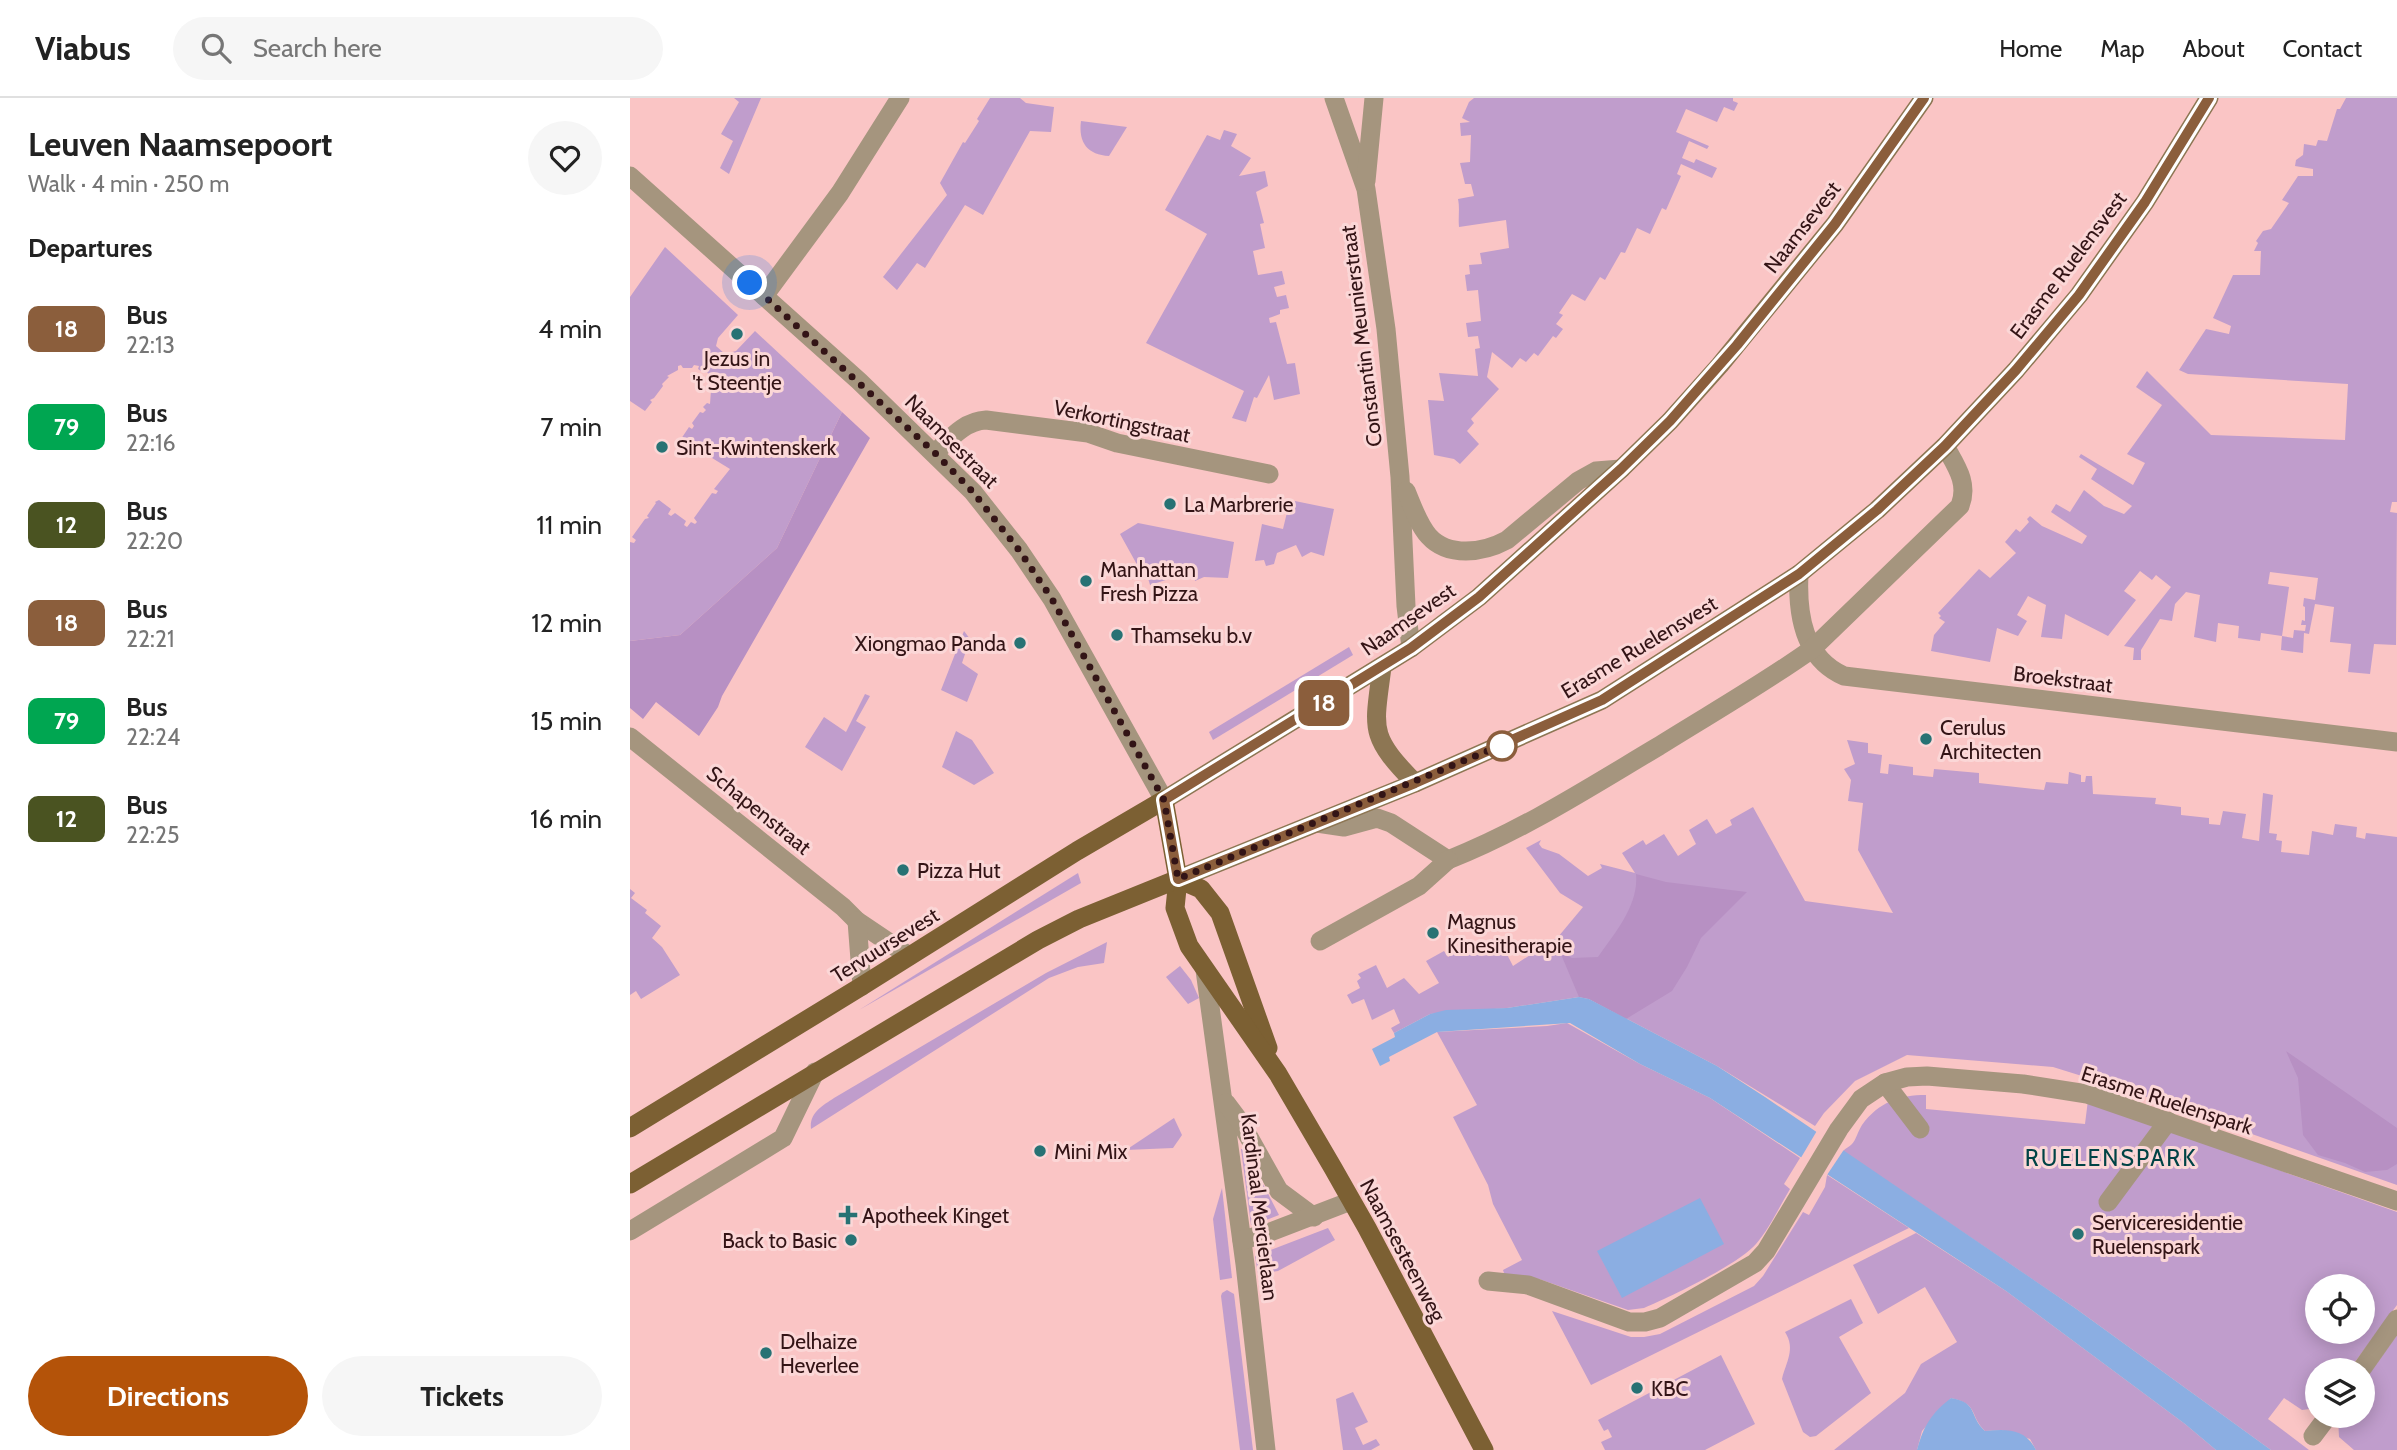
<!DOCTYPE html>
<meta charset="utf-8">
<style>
body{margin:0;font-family:Cabin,sans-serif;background:#f6f6f6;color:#222;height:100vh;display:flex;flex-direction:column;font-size:26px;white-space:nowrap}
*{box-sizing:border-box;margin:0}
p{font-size:23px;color:#767676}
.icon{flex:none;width:38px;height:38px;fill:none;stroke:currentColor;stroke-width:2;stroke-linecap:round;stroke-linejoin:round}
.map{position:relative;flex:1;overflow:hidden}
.side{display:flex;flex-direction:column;background:#fff;width:630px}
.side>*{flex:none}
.badge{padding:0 14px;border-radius:10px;font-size:24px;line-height:46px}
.buttons{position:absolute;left:1675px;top:1176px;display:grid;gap:14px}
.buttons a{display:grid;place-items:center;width:70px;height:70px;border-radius:50%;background:#fff;box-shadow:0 4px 18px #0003;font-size:35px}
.you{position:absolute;width:35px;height:35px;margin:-18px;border:5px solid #fff;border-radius:50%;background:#1a73e8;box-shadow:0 0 0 10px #1a73e833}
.map>.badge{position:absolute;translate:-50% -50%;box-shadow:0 0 0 4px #fff}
h2{padding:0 28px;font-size:26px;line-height:63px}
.round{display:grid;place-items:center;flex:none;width:74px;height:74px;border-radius:37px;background:#f6f6f6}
.overview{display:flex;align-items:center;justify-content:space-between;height:119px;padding:0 28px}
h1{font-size:33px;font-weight:800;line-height:52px}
.action{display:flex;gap:14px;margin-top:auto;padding:14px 28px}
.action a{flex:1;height:80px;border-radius:42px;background:#b45309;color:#fff;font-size:28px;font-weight:800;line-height:80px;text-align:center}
.action a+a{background:#f6f6f6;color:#222}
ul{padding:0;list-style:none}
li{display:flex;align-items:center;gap:21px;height:98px;padding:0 28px}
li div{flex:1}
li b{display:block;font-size:26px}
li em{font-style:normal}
li .badge{min-width:77px;font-weight:700;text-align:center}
header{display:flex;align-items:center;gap:42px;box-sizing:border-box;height:98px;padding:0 35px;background:#fff;border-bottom:2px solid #e0e0e0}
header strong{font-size:33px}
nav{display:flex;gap:38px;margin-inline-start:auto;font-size:24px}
.search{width:490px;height:63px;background:#f6f6f6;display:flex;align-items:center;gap:18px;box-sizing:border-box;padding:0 24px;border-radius:38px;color:#767676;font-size:26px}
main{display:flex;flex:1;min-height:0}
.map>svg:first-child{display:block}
.green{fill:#c09dcc;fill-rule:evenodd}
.forest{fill:#b790c3}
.water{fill:#8baee2}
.pier{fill:#fac5c5}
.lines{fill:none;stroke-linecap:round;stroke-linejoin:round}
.minor{stroke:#a5957e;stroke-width:19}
.tertiary{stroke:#a5957e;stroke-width:19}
.secondary{stroke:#8d7653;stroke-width:19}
.primary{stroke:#7c6033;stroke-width:19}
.line-casing{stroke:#fff;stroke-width:16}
.line{stroke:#8b5e3c;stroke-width:10}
.walk{stroke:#331416;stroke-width:7;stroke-dasharray:0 12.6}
.poi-dot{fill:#277274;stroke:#fbd7d7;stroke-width:2.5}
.stop-dot{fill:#fff;stroke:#8b5e3c;stroke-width:3.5}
.labels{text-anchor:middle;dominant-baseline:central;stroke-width:6;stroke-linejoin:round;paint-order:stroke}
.street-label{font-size:21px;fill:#331416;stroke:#fbd7d7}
.poi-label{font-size:21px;fill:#331416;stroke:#fbd7d7;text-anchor:start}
.neighbourhood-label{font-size:23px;letter-spacing:2px;fill:#004345;stroke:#fbd7d7}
</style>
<header>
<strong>Viabus</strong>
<div class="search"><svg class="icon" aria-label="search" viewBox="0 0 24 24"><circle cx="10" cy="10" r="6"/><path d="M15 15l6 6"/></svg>Search here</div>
<nav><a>Home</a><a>Map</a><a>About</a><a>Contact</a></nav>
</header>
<main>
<section class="side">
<div class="overview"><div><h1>Leuven Naamsepoort</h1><p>Walk · 4 min · 250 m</p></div><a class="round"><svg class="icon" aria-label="heart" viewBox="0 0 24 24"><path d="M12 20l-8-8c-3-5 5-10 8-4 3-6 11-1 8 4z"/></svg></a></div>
<h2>Departures</h2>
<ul>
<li><span class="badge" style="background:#8b5e3c;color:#fff">18</span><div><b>Bus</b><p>22:13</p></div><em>4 min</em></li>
<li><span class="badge" style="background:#00a651;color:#fff">79</span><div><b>Bus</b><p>22:16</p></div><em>7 min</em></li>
<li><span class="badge" style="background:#4a5321;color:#fff">12</span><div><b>Bus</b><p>22:20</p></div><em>11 min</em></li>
<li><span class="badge" style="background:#8b5e3c;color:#fff">18</span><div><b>Bus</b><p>22:21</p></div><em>12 min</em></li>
<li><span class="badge" style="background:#00a651;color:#fff">79</span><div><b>Bus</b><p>22:24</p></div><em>15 min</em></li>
<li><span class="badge" style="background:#4a5321;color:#fff">12</span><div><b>Bus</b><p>22:25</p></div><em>16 min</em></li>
</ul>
<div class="action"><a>Directions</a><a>Tickets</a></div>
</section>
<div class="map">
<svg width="1767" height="1352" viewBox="0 0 1767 1352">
<rect width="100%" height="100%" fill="#fac5c5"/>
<g class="green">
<path d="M104,0H131L99,76L90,70L103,43L91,36L109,4Z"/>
<path d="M360,0H390L396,5L424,9L421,34L400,33L353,117L335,107L295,170L287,165L267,192L253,179L317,97L310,85L333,44L335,45L349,23L347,21Z"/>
<path d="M844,0H1103V3L1108,5L1104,13L1094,9L1087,24L1056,11L1046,34L1079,48L1077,51L1059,43L1052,60L1064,65L1066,61L1087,70L1082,80L1051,66L1047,76L1051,78L1036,112L1032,110L1020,136L1007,130L995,155L991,154L975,182L970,179L955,203L942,196L929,215L933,217L926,226L933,231L926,240L923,238L908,258L904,255L896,264L890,260L882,270L862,254L857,279L869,291L841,321L844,325L837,333L849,346L830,366L824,361L804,357L798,302L814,303L809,275L848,278L845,251L850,250L848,238L838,239L836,225L851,223L848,192L837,193L835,177L840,176L839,167L852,166L850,155L879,150L876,122L829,129C828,119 830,111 828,101L844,98L841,86H835L830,65L840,64L841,37L831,38L830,25L840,24L832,20L839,4Z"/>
<path d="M1716,0H1767V404H1762L1760,414L1767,415L1766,547L1744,546L1740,576L1718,574L1721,546L1700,544L1704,509L1685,506L1679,536L1674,535L1673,555L1651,552L1652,538L1631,535L1630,543L1608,540L1609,528L1588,525L1586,544L1564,539L1570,497L1556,494L1545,506L1542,523L1530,521L1511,552V562H1503L1504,550L1494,548L1541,489L1526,477L1522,482L1510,473L1494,493L1506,502L1478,538L1435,516L1432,541L1411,539L1416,507L1398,498L1387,517L1397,523L1388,538L1367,530L1360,564L1301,553L1304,537L1315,524L1309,520L1311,518L1308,515L1349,471L1360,480L1386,455L1375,444L1386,431L1390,434L1399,424L1397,421L1400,418L1412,428L1452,446L1457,438L1421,414L1426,406L1440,414L1454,392L1474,408L1494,416L1502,408L1461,381L1467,371L1449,359L1451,356L1503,387L1515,365L1497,356L1532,307L1506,289L1517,273L1581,337L1715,342L1718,286L1558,276L1549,272L1576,231L1599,236L1601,228L1583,220L1603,177H1630L1631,153H1624L1628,145L1626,143L1633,133L1641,131L1659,105L1652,102L1668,78H1683V71L1665,68L1666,62L1673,57L1674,46L1686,48L1688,42L1697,43L1707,11H1710ZM1640,474L1688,480L1685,502L1674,500L1673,508L1675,509V523L1672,522L1671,527H1676L1675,533L1664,532L1663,540L1652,538L1659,489L1638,486Z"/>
<path d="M451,23L497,29L479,58C458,57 448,45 451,23Z"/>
<path d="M594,32L607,36L601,48L621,60L609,78L635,73L638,88L626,94L634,125L630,126L635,150L623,153L628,177L652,173L655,186L644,189L647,199L656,197L659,210L650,212V216L639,220L640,225L646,224L657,266L665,265L670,296L644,302L639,277L627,300L624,299L616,324L602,320L614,293L516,245L577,136L535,112L577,37L590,42Z"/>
<path d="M35,149L108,217L88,240L86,248L95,256L106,253L125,233L212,314L147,450L50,537L0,543V444L4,445L6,442L2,439L15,421L19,420L17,418L26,405L25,404L29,402L41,411L38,416L41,418L45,415L56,423L54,427L57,429L61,424L65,426L67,424L64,420L82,395L86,396L88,393L84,391L100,371L51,341L59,329L62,331L64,328L62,325L70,314L73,315L76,312L73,309L77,305L80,306L81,292H85L78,280L80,278L77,274L74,275L68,271L69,268L64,267L62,270H53L51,267L48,268V272L37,278L39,279L32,286L33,288L24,300L20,302L22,304L15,313L0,303V199Z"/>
<path d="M660,402L704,411L694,458L681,454L672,459L666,447L647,455L644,466L636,468L634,462L625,463L632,426L653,431Z"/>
<path d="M508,425L604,444L598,480L574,479L565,483L564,473L520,487L515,470L510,472L490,436Z"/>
<path d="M334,533L340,541L332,565L348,576L337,604L311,592Z"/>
<path d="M719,549L723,557L583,642L579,634Z"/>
<path d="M235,596L240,598L226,623L236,629L212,673L175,649L194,619L216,634Z"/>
<path d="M326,633L342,642L364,675L344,687L312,669Z"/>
<path d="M1217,642L1238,645V655L1252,657L1250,675L1258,676L1259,666L1283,669V677L1303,679L1304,671L1349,675V685L1414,692L1416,684L1438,686L1439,674L1451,677V684H1455L1456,678H1462L1463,696L1526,700L1525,706L1551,709V717L1579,720V726L1590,727L1593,713L1616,716L1612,740L1629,743L1633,695L1643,697L1639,735L1647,736L1646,742L1652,743L1651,754L1679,757L1682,733L1703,737L1705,726L1727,729L1726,739L1735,741L1736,735L1767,739V1087L1500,993L1423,969L1277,957L1225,983L1194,1015L1185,1028L1087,968L959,901L949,899L877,910L800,916L764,935L761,930L770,925L764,911L742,922L734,901L722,906L717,897L730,890L727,883L731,880L728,876L746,867L757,890L774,880L789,896L809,885L796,863L814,853L818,859L834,850L835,852L868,839L883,868L928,839L953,809L930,795L896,750L911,742L909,746L912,750L929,756L958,778L972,770L970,766L1005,775L992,755L1013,742L1016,747L1034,736L1048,758L1066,746L1059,732L1077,721L1086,736L1102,727L1100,722L1123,709L1175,803L1263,815L1228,752L1233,705L1218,703L1221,682L1214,671L1225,666Z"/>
<path d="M448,775L451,785L229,912Z"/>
<path d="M0,791L5,795L1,800L17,812L15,815L31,828L22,840L32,849L50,877L11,901L6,893L0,897Z"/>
<path d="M477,844L474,865L448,869L419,880L181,1031C179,1015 192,1008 204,1000L416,875Z"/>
<path d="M550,868L561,882L569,900L558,906L536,879Z"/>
<path d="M937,925L1010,966L1080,1000L1170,1060L1154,1086L1160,1091C1149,1109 1140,1130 1126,1146C1109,1166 1040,1199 1014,1210L998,1212L909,1181L875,1178L873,1172L892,1162L863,1106L858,1087L823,1019L847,1007L807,934L917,928Z"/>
<path d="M1296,997V1011L1455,1026L1458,1002L1502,1020L1767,1114V1207L1719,1272H1687V1310L1672,1312L1654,1300L1638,1321L1679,1352H1641L1445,1210L1213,1053C1216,1050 1219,1049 1222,1046C1226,1042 1228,1033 1232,1027C1249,1004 1269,997 1296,997ZM1687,1188H1732V1234H1687Z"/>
<path d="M544,1020L552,1037L543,1050L496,1052Z"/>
<path d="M611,1051H615L649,1117L624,1127H621Z"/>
<path d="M1197,1077L1279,1130L961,1287L922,1213L1001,1239H1014L1030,1236L1124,1188L1133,1178L1173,1114L1179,1117L1195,1089Z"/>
<path d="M592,1090L602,1180L590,1182L583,1121Z"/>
<path d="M698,1130L705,1142L648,1173L628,1176L625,1158Z"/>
<path d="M1286,1135L1376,1193L1555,1326L1586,1352H1406L1400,1341L1371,1332L1355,1333C1339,1317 1349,1306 1321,1300L1292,1333L1287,1352H1204L1275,1295L1291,1266L1327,1244L1295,1189L1248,1216L1223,1167Z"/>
<path d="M597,1192L604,1196L623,1352H610L591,1198L592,1195Z"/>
<path d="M1221,1201L1233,1225L1209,1239L1241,1295L1186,1338L1180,1339L1173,1334L1152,1281C1156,1264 1166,1251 1155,1234Z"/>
<path d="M1767,1237V1352H1724L1709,1339L1708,1320L1709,1318H1732L1733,1284Z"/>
<path d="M1091,1257L1125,1326L1075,1352H975L971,1344L982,1339L978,1331L974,1333L968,1322Z"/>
<path d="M723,1294L738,1324L725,1330L733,1347L746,1341L750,1347L741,1352H713L706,1301Z"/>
</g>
<g class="forest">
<path d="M212,314L240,340L92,598L88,609L69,638L26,604L13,621L0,610V543L50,537L147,450Z"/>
<path d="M1006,776L1036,784L1117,794L1071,840L1057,869L1042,893L996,921L959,901L949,899L930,854L942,860L968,859C985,835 1009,807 1006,776Z"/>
<path d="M1656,953L1767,1030V1066L1757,1072L1735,1074L1715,1065L1688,1057L1673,1037L1668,980Z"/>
</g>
<g class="water">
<path d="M949,899L959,901L1087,968L1135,999L1445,1210L1641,1352H1586L1555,1326L1376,1193L1080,1000L1010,966L940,925L807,934L759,959L760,963L750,968L742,951L765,939L764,935L800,916L816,912L877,910Z"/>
<path d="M1070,1100L1094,1146L992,1200L967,1153Z"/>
<path d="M1321,1300C1349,1305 1338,1317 1355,1333C1376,1331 1395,1330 1406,1352H1287C1294,1327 1301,1316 1321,1300Z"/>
</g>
<path class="pier" d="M1188,1031L1215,1050L1195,1080L1169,1063Z"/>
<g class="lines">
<g class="minor">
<path d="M704,0L736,91L756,231L770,379L776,508L781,550"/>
<path d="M736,83L744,0"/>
<path d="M134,198L210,95L270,0"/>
<path d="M305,355C320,341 334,323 356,322L458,335L487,345L639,376"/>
<path d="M776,393C789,424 796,453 836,453C851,453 864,449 877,442L948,383L966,373L991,371"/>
<path d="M1169,476C1167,516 1173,560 1214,578L1767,644"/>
<path d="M0,639L213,809L227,823L279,858"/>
<path d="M687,725L714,729L747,720L761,725L818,762C892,733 960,689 1029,648C1080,616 1133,586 1182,551L1330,408C1339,385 1326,368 1315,348"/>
<path d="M227,823L232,888"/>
<path d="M690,843L789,788L818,762"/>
<path d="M575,872L615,1166L636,1352"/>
<path d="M1255,985L1290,1031"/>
<path d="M596,1005L611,1025L649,1093L684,1119"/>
<path d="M1478,1104L1538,1023"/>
<path d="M0,1133L153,1040L185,974"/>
<path d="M612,1142L635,1136L721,1103"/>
<path d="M858,1183L898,1187L999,1224H1015L1030,1220L1125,1165L1136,1153L1209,1031L1231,1001L1255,985L1277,979L1297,978L1393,986L1457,996L1767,1103"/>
<path d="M1731,1272L1767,1221"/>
<path d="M1683,1338L1698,1318"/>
</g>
<path class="tertiary" d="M0,78L229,283L343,394L389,452L422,501L534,702"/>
<g class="secondary">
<path d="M752,569C744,632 738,637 785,685"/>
<path d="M534,702L781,550L849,499L991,371L1040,323L1090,267L1205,126L1294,0"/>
<path d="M548,781L785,685L972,602L1169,476L1247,412L1315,348L1386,272L1449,197L1515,104L1579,0"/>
</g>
<g class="primary">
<path d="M548,781L571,791L590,815L638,950"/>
<path d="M0,1030L232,888L447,753L534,702L548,781L545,810L559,848L648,976L703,1070L737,1130L854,1352"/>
<path d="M0,1086L408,842L449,821L548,781"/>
</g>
</g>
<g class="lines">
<g class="line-casing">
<path id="line" d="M1294,0L1205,126L1107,247L1040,323L991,371L849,499L781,550L534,702L548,781L785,685L972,602L1169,476L1247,412L1315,348L1386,272L1449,197L1515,104L1579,0"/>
</g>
<use href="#line" class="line"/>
<path class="walk" d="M120,185L305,355L343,394L389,452L422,501L534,702L548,781L884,642L872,648"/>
</g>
<g class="poi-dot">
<circle cx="107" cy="236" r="7"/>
<circle cx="32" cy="349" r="7"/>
<circle cx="540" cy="406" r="7"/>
<circle cx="456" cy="483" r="7"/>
<circle cx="487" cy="537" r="7"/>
<circle cx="390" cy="545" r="7"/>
<circle cx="1296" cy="641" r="7"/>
<circle cx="273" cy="772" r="7"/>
<circle cx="803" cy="835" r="7"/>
<circle cx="410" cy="1053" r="7"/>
<path d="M214.5 1106.5h7v7h7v7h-7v7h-7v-7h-7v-7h7z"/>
<circle cx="1448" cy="1136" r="7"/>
<circle cx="221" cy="1142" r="7"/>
<circle cx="136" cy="1255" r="7"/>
<circle cx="1007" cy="1290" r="7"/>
</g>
<circle class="stop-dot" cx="872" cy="648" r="14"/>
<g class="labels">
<g class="street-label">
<text transform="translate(1172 129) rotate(-52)">Naamsevest</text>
<text transform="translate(1438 167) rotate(-53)">Erasme Ruelensvest</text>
<text transform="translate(731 238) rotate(-97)">Constantin Meunierstraat</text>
<text transform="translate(492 323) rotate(12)">Verkortingstraat</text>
<text transform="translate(322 343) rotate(45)">Naamsestraat</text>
<text transform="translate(778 521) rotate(-35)">Naamsevest</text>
<text transform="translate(1009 549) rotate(-31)">Erasme Ruelensvest</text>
<text transform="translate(1433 581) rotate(7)">Broekstraat</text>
<text transform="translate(129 712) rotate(39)">Schapenstraat</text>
<text transform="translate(255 847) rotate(-32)">Tervuursevest</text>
<text transform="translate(1537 1002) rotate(18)">Erasme Ruelenspark</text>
<text transform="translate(630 1109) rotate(83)">Kardinaal Mercierlaan</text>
<text transform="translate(773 1152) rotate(62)">Naamsesteenweg</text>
</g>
<g class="poi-label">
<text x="107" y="260" text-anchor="middle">Jezus in<tspan x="107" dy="24">'t Steentje</tspan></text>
<text x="46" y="349">Sint-Kwintenskerk</text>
<text x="554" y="406">La Marbrerie</text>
<text x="470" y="471">Manhattan<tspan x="470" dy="24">Fresh Pizza</tspan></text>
<text x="501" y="537">Thamseku b.v</text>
<text x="376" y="545" text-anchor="end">Xiongmao Panda</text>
<text x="1310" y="629">Cerulus<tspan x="1310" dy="24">Architecten</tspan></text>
<text x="287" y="772">Pizza Hut</text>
<text x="817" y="823">Magnus<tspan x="817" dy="24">Kinesitherapie</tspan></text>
<text x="424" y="1053">Mini Mix</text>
<text x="232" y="1117">Apotheek Kinget</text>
<text x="1462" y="1124">Serviceresidentie<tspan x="1462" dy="24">Ruelenspark</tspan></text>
<text x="207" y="1142" text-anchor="end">Back to Basic</text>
<text x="150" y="1243">Delhaize<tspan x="150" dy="24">Heverlee</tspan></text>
<text x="1021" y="1290">KBC</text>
</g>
<g class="neighbourhood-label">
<text x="1481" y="1060">RUELENSPARK</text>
</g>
</g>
</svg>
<div class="buttons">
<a><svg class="icon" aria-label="locate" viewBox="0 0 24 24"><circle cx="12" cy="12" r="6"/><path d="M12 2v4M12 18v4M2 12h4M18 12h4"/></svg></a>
<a><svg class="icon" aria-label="layers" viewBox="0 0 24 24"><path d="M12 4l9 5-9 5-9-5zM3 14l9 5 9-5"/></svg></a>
</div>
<div class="you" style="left:120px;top:185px"></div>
<b class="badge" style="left:694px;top:605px;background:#8b5e3c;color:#fff">18</b>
</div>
</main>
